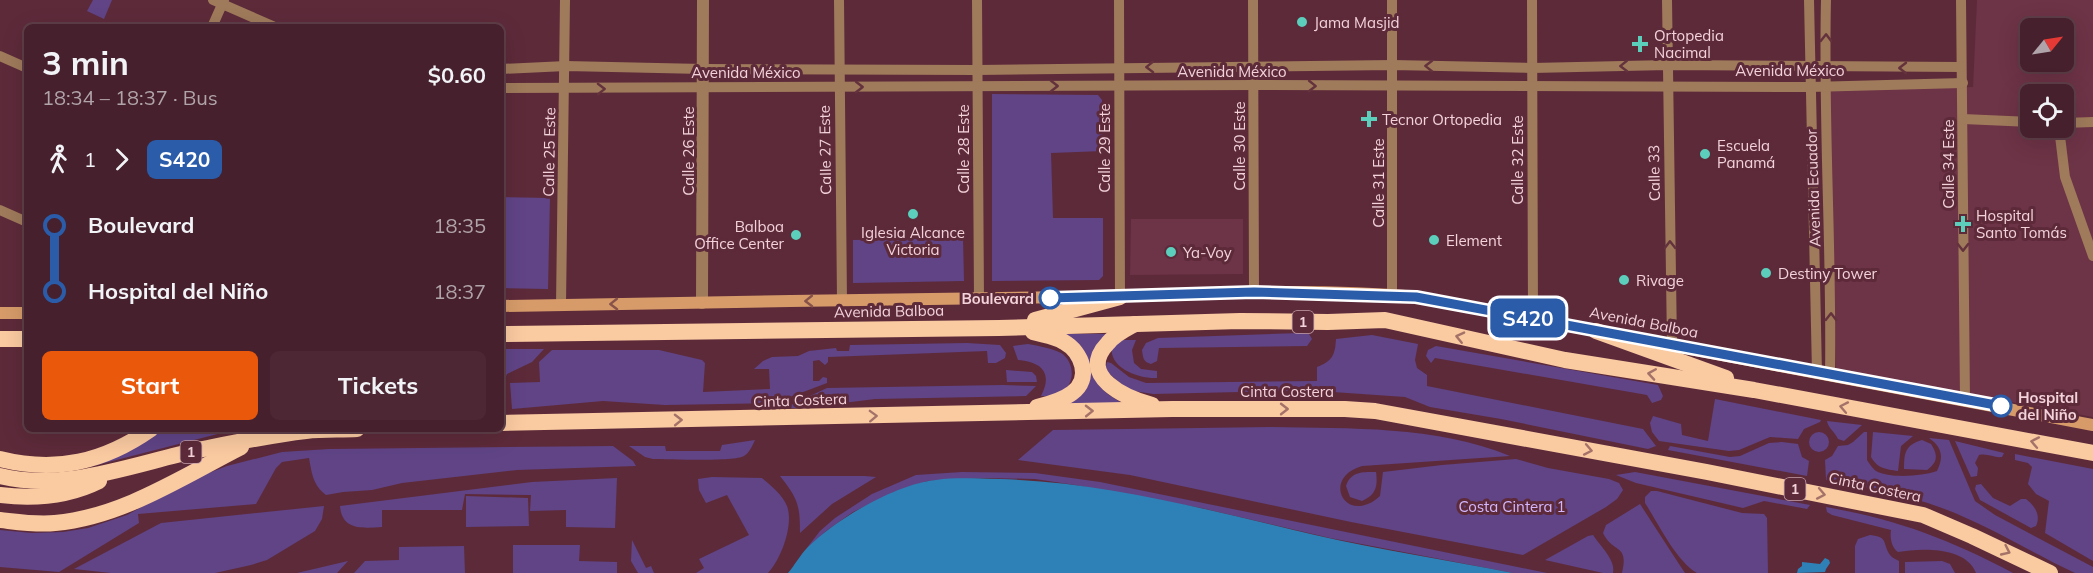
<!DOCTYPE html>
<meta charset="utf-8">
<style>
body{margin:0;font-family:Mulish,sans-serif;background:#4d2834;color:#f1f3f6;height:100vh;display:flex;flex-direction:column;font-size:22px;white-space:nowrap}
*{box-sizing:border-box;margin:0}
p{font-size:20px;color:#b0a3a9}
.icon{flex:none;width:33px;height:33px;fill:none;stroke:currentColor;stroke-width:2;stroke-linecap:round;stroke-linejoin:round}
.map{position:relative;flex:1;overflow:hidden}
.details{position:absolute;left:24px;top:24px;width:480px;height:408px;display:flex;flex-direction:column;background:#46202c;border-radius:9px;box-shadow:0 6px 24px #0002,0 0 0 2px #5e3e48}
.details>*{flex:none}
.badge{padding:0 12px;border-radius:9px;font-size:21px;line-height:39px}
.needle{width:39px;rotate:60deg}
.controls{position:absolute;left:2020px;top:18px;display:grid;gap:12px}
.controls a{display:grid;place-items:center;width:54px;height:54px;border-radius:9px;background:#46202c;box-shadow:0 6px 24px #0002,0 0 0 2px #5e3e48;font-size:30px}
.map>.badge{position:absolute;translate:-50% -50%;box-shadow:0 0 0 3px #fff}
.legs{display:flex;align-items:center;gap:9px;height:66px;padding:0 18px;font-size:20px}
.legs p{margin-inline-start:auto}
.summary{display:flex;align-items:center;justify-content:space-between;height:102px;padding:0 18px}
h1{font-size:33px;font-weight:700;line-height:45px}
.button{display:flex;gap:12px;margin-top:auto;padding:12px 18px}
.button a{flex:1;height:69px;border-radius:9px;background:#ea580c;color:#fff;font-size:24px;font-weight:700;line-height:69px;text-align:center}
.button a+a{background:#4d2834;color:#f1f3f6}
ul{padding:0 18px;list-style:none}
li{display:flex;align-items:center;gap:21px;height:66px;font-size:22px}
li i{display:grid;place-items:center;width:9px;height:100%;margin:0 8px;background:currentColor}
li i::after{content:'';width:15px;height:15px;margin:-8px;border:4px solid;border-radius:50%;background:#46202c}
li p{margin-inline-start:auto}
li:first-child i{background:linear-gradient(#0000 50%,currentColor 0)}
li:last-child i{background:linear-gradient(currentColor 50%,#0000 0)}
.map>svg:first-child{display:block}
.built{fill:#6d3346;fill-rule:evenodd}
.green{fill:#604486}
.water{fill:#2e81b6}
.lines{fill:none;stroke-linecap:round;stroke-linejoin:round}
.minor{stroke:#9f7a5b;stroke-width:10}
.tertiary{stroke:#9f7a5b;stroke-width:12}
.secondary{stroke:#d69b69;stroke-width:12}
.trunk{stroke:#facaa1;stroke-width:16}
.oneway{stroke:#64323d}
.oneway2{stroke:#87524a}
.oneway3{stroke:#a47268}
.line-1-casing{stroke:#fff;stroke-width:14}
.line-1{stroke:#2a5caa;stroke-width:9}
.poi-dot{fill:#5bcebc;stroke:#5d2a3a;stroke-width:2}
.stop-1-dot{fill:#fff;stroke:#2a5caa;stroke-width:3}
.labels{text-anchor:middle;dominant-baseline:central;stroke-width:6;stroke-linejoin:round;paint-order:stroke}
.shield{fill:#5d2a3a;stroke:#c6a0aa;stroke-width:1.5}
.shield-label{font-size:14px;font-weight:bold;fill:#f3d2da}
.poi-label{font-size:15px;fill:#f3d2da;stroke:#5d2a3a;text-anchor:start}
.street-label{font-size:15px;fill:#f3d2da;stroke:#5d2a3a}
.stop-label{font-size:15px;font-weight:bold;fill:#f3d2da;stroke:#5d2a3a;text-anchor:end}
.park-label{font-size:15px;fill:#d2b7ff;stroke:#5d2a3a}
</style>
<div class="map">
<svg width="2093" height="573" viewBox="0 0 2093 573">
<rect width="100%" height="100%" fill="#5d2a3a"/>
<g class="built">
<path d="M1977,0H2093V417L1836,370L1828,89L1973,87ZM2031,28H2064V62H2031ZM2031,94H2064V128H2031Z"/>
<path d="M1131,219H1243V274L1130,275Z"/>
</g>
<g class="green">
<path d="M93,0H112L104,19L87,11Z"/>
<path d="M992,94L1098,95L1102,100L1103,151L1051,153L1053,218H1103V276L1099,280L992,281Z"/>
<path d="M501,108L502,197L550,198L548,289L501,288Z"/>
<path d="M963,238L964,281L853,283V240Z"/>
<path d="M1300,333L1309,334L1312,339L1307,346L1159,348L1157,361L1151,364C1143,362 1143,357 1142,350L1146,343L1158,338Z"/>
<path d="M1057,334H1109L1094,377C1100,390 1110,396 1122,403L1070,404L1084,384Z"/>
<path d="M1372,335L1418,344L1415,360L1417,368L1427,375V386L1643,429L1656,446L1648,449L1501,419L1430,407L1405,397L1333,392L1285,391L1153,394L1128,390L1105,370L1107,362L1111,363L1129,377L1146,383L1317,381V367C1332,361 1335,356 1336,339Z"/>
<path d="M1123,340H1136L1132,350L1134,363L1141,369L1157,371V378C1139,379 1108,368 1112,346Z"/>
<path d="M967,343L1000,345L1006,353L1005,358L996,363H988L987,351L828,357V362L825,365L819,360L813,361V381H819L823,377L827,378V383L774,403L665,405L603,401L512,409L510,383L540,382L539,362L552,350H659L702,360L705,363L703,392L770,389L769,369H754L763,361L772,357L798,356L809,351L836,348L837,351H849L850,345Z"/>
<path d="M1028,344C1039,346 1051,348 1061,353C1075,362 1076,385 1060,393C1055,396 1047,396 1041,396C1053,373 1042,362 1018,360L1013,346Z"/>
<path d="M1436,346L1658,385L1663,396L1661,400L1652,403L1647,395L1435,358L1431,363L1426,356L1428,350Z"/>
<path d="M501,349H544L532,362L507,374L504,381L505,408H501Z"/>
<path d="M1006,370L1032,372L1036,376L1037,382H1007Z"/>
<path d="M1003,385L1036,386L1026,396L875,399L803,408H784L827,388Z"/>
<path d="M1715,399L1821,420L1820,422L1804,429L1798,439L1770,437L1739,450L1729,451L1659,441L1652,432L1650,423L1653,416L1681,424L1682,435L1708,441Z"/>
<path d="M1827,421L1862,425L1844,441L1838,439C1835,432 1828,428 1827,421Z"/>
<path d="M1271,427C1350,429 1435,425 1510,456L1362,466C1320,478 1346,527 1380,496L1383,472L1442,465L1516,459L1548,468L1609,479L1619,483L1623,490L1617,499L1606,507L1523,555L1351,522L1130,475L1018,460L1053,430Z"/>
<path d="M159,429H237L89,467Z"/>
<path d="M1864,432H1867V460C1869,463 1873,469 1876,471C1890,479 1923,476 1937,471C1944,457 1942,447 1929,438L1949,440L1975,501L1995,515L2093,567V573H2075C2030,552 1988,525 1942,508C1904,494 1865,487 1826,480L1825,460L1832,456L1838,446L1848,445L1853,442Z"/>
<path d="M1873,432L1913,436L1901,446L1898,471C1886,469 1878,469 1871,457Z"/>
<circle cx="1819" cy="442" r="10"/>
<path d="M755,440C752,446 750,452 744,456C734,462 669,459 653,459L645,457L629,446H665L666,451H720L722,445Z"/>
<path d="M1922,440L1931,444C1938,455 1938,462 1927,470L1904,469C1904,453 1905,445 1922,440Z"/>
<path d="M1955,441L2004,453L2002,457C1994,458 1988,453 1979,455L1975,463L1978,468L1977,476L1971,477Z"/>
<path d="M1782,442L1798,444L1802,457L1809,461L1807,476L1668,450L1670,446L1730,457L1740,456L1769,443Z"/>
<path d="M613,446L633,461L636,466L517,470L402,483L372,490L343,492L326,495C313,485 312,474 309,458L282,462L276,468L256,504L138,514L139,523L59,572L0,567V530L32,533L63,532L88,528L127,515L193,479L227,466L282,452L329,449Z"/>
<path d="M2015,454L2093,469V561L2045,533L2049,501L2036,494L2028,484L2032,467L2028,463L2015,460Z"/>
<path d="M962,472L1035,473L1100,482L1547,573H1513L1330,538L1201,508L1075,485L1035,479L987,478L927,481L895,492L853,512L826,531L806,549L820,531L835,518L872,494L916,475Z"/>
<path d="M1376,472C1378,486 1376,495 1362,501L1350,497L1346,486C1351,471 1363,472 1376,472Z"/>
<path d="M1635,472L1810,505L1807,509L1764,501L1743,508L1636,483L1616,475Z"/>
<path d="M780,476H865L876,477L832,504L800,533C800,505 798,499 780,476Z"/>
<path d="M712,477L762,478C771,486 782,494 787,506C794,525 781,559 768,573H696L704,568L699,559L749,535L727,495L706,503L699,490L698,479Z"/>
<path d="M617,478L615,528L566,527V510L530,511L531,495L465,494L462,510H382V527C363,528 342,531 340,506L532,482Z"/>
<path d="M1981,484L1993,498L2010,506L2021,499H2026C2035,506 2041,515 2036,526L2031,528L1980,500L1975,489L1976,485Z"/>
<path d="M1651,491H1657L1742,513L1764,514L1767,518L1768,573H1697C1676,561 1658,523 1645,503V497Z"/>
<path d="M466,496L528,498L529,526L466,527Z"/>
<path d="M1640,504L1679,564L1685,573H1622C1629,543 1613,554 1603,533L1606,525Z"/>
<path d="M324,506L322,519L315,531L267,560L251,565L215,573H111L74,569L161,523Z"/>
<path d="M1826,507C1896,519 1951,540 2013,573H1976C1966,546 1920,548 1898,552C1891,547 1890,537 1891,530L1832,515L1827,512Z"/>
<path d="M1593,535C1600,546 1616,560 1613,573H1603L1545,560L1588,536Z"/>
<path d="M1870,535C1889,537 1882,543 1890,555C1892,558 1896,559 1899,561V573H1855V546L1858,539Z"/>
<path d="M632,540L646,568L651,566L654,573H638L631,561Z"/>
<path d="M513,545H580L579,561L617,562V573H513Z"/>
<path d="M464,546L465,573H354L365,561L399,560V547Z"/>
<path d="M348,561L337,573H297Z"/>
<path d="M1942,561L1950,564L1955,573H1905V562Z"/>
</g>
<g class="water">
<path d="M1000,479C1107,482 1212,511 1315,535C1381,550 1447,560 1513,573H788C795,565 800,555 808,547C836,519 896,484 936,480C957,477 979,479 1000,479Z"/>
<path d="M1825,558L1829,560L1830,563L1826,569L1825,572L1797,573L1798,569L1802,566V562L1820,564Z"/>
</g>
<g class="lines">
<g class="minor">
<path d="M213,0L275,27"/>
<path d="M839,0L842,301"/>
<path d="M977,0L979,299"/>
<path d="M1119,0L1120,297"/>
<path d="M1253,0L1254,292"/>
<path d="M1532,0L1533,319"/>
<path d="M1667,0L1672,345"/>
<path d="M1809,0L1817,373"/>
<path d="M1826,0C1823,125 1832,250 1830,375"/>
<path d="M1961,0L1965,400"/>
<path d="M212,27L224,0"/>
<path d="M0,56L27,68"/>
<path d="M501,69L566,66L703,69L977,70L1393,65L1532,68L1668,65L1961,67"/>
<path d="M501,88L1254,85L1810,87L1963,83"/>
<path d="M1963,119L2031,122"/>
<path d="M2064,123L2093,122"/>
<path d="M2059,128L2065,177L2093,256"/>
<path d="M0,210L27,222"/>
<path d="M1392,295V0"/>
<path d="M561,305L565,0"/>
</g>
<path class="tertiary" d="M702,303L703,0"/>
<g class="secondary">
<path d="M501,306C693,302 884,300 1076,297C1189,295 1303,287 1416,297L1603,332"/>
<path d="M0,313H27"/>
<path d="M1632,338L2093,425"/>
</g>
<g class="trunk">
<path d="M1035,320L1120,297"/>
<path d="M1135,324C1126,329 1115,334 1108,343C1076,376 1126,398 1152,405"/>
<path d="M1596,331L1726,378"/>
<path d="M1033,332C1043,335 1055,336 1064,342C1082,352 1092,379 1072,393C1063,400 1049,404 1037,407"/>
<path d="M501,334L999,328L1240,321L1328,322L1385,320L1565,360L1754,390L2093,453"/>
<path d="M0,339H27"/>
<path d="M501,423L1172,409H1345L1375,411L1707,472L1923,515L1972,536L2050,573"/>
<path d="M0,459C56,473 104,462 151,429"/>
<path d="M0,476C66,492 133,464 198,450C233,443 270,435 306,431C323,429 340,430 357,429"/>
<path d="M0,495C34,499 69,496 99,481"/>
<path d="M0,520C18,522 37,525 55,523C122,517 182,477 241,447"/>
</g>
</g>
<defs><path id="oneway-chevron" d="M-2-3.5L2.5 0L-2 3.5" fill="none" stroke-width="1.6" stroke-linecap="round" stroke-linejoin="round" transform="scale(1.5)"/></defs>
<g class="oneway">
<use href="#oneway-chevron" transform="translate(1826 38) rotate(-89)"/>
<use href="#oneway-chevron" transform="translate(1429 66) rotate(-179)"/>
<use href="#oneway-chevron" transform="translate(1624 66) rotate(179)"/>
<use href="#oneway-chevron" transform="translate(1150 67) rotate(179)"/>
<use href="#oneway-chevron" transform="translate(1903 68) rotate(180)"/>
<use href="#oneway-chevron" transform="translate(1054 86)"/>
<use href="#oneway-chevron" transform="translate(1312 86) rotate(1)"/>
<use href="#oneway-chevron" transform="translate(859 87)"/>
<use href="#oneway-chevron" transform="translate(601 89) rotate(-1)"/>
<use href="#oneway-chevron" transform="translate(1670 245) rotate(-91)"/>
<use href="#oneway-chevron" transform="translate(1963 247) rotate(90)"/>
<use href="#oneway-chevron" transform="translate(1831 317) rotate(-89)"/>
</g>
<g class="oneway2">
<use href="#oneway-chevron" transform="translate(809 301) rotate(179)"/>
<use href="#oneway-chevron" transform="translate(614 304) rotate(179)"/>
</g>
<g class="oneway3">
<use href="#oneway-chevron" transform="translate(1460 337) rotate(-167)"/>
<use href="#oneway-chevron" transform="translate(1652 374) rotate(-171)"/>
<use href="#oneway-chevron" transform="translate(1844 407) rotate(-169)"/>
<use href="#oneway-chevron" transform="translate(1284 409)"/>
<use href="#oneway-chevron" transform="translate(1089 411) rotate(-1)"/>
<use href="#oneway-chevron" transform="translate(873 416) rotate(-2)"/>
<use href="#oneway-chevron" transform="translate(678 420) rotate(-1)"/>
<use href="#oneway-chevron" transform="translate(2035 442) rotate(-169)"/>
<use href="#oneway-chevron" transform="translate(1588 450) rotate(11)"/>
<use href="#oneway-chevron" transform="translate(1821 494) rotate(11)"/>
<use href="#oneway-chevron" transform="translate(2006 551) rotate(25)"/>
</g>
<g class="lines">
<g class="line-1-casing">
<path id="line-1" d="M1050,298L1254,292L1416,297L2001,406"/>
</g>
<use href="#line-1" class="line-1"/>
</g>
<g class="poi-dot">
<circle cx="1302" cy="22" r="6"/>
<path d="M1637 35h6v6h6v6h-6v6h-6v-6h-6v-6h6z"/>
<path d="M1366 110h6v6h6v6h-6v6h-6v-6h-6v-6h6z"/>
<circle cx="1705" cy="154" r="6"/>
<circle cx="913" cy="214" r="6"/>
<path d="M1960 215h6v6h6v6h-6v6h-6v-6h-6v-6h6z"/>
<circle cx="796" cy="235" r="6"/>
<circle cx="1434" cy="240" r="6"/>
<circle cx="1171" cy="252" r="6"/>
<circle cx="1766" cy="273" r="6"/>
<circle cx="1624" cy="280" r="6"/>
</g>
<g class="stop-1-dot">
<circle cx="1050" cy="298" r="10"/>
<circle cx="2001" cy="406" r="10"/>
</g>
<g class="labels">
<g class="shield">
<rect x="1292.5" y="311" width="21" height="22" rx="4.5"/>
<rect x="180.5" y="441" width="21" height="22" rx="4.5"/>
<rect x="1784.5" y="478" width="21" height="22" rx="4.5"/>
</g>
<g class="shield-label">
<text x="1303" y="322">1</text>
<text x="191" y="452">1</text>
<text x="1795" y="489">1</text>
</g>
<g class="poi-label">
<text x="1314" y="22">Jama Masjid</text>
<text x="1654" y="35">Ortopedia<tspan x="1654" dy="17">Nacimal</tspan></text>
<text x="1382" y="119">Tecnor Ortopedia</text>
<text x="1717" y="145">Escuela<tspan x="1717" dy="17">Panamá</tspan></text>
<text x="1976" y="215">Hospital<tspan x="1976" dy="17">Santo Tomás</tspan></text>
<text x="784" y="226" text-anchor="end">Balboa<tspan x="784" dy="17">Office Center</tspan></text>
<text x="913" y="232" text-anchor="middle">Iglesia Alcance<tspan x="913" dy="17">Victoria</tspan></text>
<text x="1446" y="240">Element</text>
<text x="1183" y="252">Ya-Voy</text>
<text x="1778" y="273">Destiny Tower</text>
<text x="1636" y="280">Rivage</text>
</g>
<g class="street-label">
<text x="1790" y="70">Avenida México</text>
<text x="1232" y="71">Avenida México</text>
<text x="746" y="72">Avenida México</text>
<text transform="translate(1239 146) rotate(-90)">Calle 30 Este</text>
<text transform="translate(1104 148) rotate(-90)">Calle 29 Este</text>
<text transform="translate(963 149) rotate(-90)">Calle 28 Este</text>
<text transform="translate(825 150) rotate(-91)">Calle 27 Este</text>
<text transform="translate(688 151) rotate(-90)">Calle 26 Este</text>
<text transform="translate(549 152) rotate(-89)">Calle 25 Este</text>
<text transform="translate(1517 160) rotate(-90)">Calle 32 Este</text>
<text transform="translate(1948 164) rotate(-90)">Calle 34 Este</text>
<text transform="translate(1654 173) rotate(-91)">Calle 33</text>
<text transform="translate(1378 183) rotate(-90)">Calle 31 Este</text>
<text transform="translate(1813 188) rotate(-92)">Avenida Ecuador</text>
<text transform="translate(889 311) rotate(-1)">Avenida Balboa</text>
<text transform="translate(1644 322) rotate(11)">Avenida Balboa</text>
<text x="1287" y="391">Cinta Costera</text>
<text transform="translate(800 400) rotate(-2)">Cinta Costera</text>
<text transform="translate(1875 487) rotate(12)">Cinta Costera</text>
</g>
<g class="stop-label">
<text x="1034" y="298">Boulevard</text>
<text x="2018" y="397" text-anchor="start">Hospital<tspan x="2018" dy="17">del Niño</tspan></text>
</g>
<g class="park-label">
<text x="1512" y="506">Costa Cintera 1</text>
</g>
</g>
</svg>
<div class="controls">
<a><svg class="needle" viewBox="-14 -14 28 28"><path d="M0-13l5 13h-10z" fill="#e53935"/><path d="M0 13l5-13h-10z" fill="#b0a3a9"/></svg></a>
<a><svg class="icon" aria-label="locate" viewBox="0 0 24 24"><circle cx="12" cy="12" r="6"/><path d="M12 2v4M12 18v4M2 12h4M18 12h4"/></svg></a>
</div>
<b class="badge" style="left:1528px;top:318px;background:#2a5caa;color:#fff">S420</b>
<section class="details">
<div class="summary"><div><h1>3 min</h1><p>18:34 – 18:37 · Bus</p></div><b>$0.60</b></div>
<div class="legs"><svg class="icon" aria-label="walk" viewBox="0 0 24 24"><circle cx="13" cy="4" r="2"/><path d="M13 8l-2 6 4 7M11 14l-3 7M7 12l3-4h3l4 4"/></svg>1<svg class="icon" aria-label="forward" viewBox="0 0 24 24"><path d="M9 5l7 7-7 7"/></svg><b class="badge" style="background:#2a5caa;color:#fff">S420</b></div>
<ul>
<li><i style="color:#2a5caa"></i><b>Boulevard</b><p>18:35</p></li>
<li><i style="color:#2a5caa"></i><b>Hospital del Niño</b><p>18:37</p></li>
</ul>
<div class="button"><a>Start</a><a>Tickets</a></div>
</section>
</div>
